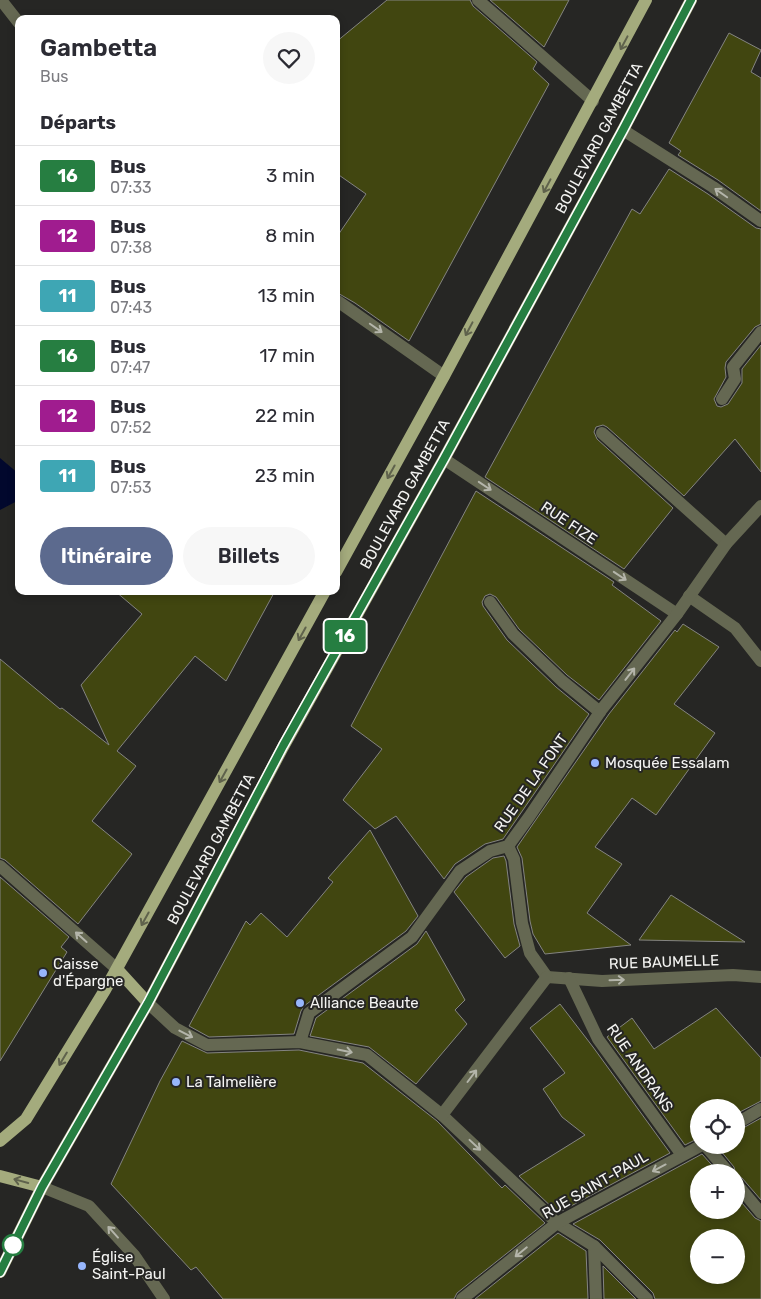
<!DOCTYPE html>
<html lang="fr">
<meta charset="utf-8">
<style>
body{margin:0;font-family:Rubik,sans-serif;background:#f7f7f7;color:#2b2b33;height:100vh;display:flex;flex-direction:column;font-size:19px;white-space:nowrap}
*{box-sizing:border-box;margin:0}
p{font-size:16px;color:#7c7c81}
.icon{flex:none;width:28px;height:28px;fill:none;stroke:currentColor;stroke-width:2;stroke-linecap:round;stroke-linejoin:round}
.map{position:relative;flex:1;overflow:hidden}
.side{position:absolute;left:15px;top:15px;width:325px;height:580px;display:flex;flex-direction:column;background:#fff;border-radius:10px;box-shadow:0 2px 8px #0003}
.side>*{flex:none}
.badge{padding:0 10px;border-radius:4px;font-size:18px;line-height:32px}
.buttons{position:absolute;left:690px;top:1099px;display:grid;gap:10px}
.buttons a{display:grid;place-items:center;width:55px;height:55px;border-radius:50%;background:#fff;box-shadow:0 2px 8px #0003;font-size:25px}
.map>.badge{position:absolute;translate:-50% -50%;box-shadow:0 0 0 2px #fff}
h2{padding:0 25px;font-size:19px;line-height:45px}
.round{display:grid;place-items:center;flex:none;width:52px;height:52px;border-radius:26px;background:#f7f7f7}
.headline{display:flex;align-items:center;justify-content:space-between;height:85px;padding:0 25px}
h1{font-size:24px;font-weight:600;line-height:38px}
.primary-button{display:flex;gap:10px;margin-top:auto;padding:10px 25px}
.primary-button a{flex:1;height:58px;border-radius:30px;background:#5c6a8e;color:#fff;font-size:20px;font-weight:600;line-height:58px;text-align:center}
.primary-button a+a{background:#f7f7f7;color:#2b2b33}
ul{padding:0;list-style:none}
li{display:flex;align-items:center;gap:15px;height:60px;padding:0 25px;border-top:1px solid #e1e1e2}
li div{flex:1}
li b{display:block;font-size:19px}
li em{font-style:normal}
li .badge{min-width:55px;font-weight:700;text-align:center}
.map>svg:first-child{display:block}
.water{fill:#02082d}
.building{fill:#414610;stroke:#848481;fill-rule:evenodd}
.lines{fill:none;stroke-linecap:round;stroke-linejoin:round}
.minor{stroke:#656852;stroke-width:12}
.major{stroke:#a4ab7d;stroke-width:12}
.oneway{stroke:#5f624c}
.oneway2{stroke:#b4b5aa}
.line-casing{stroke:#fff;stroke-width:11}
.line{stroke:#267e41;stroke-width:8}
.poi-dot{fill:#97b6fd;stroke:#262624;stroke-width:2}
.stop-dot{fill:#fff;stroke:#267e41;stroke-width:2.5}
.labels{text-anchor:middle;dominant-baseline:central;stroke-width:4;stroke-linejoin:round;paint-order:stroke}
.street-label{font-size:15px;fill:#f4f4f2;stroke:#262624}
.poi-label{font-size:15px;fill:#f4f4f2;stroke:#262624;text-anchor:start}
</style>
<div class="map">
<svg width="761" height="1299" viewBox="0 0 761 1299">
<rect width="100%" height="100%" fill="#262624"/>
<path class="water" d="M0,458L19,474V500L0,510Z"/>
<g class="building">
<path d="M387,0H470L473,6L537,62L533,69L549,84L409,341L355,303L336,292V238L366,194L336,173V42Z"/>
<path d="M490,0H569L544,47Z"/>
<path d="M729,33L761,50L751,72L761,78V211L718,180L678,155L681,151L669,143Z"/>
<path d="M669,169L708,194L756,228L761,229V324L755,327L726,362L725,368L726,377L714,399L717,406L721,407L728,404L742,383V369L761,345V472L735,439L684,496L607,427L603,425L596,427L594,432L597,439L673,508L624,569L485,477L632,209L640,214Z"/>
<path d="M476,491L614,582L612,585L661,621L599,700L567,675L519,629L496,597L490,594L485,596L482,602L483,606L507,640L556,687L589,714L503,839L485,844L455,864L444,879L396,816L375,829L343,800L382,749L351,726Z"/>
<path d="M115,591H275L226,681L195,656L117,751L136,766L92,821L132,854L78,924L5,860L0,858V659L60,709L62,708L109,745L81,685L142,614Z"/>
<path d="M683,624L719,647L674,704L715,733L656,815L632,798L595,847L622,864L587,913L631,945L545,954L533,934L530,921L522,858L517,847L609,714L675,630L677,632Z"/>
<path d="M370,830L418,916L406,931L304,1006L301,1011L294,1034L209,1037L189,1026L246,921L250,925L261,913L287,937L333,882L328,878Z"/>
<path d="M504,856L506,861L514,924L520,946L505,958L454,892L466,877L493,858Z"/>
<path d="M0,877L69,937L61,947L67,952L0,1061Z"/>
<path d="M671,895L745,942L639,940Z"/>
<path d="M426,931L465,1000L455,1010L467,1024L416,1084L369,1047L310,1036L316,1018L417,944Z"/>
<path d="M560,1004L593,1047L670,1153L558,1213L519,1176L585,1135L562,1117L543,1089L565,1073L530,1028Z"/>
<path d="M716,1008L761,1058V1101L736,1114V1108H699V1138L685,1145L607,1037L632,1018L654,1049Z"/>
<path d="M182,1041L207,1053L299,1050L363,1063L437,1121L502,1188L505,1185L545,1223L457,1293L454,1299H223L196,1267L191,1270L111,1184L160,1081Z"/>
<path d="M761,1118V1200L742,1178L736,1175L734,1167L716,1145H736V1132Z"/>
<path d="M702,1154L718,1172H699V1210H736V1196L755,1218L761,1221V1299H655L653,1293L600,1240L573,1224ZM699,1238H736V1275H699Z"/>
<path d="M558,1233L586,1251L588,1299H475Z"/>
<path d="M603,1266L636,1299H604Z"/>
</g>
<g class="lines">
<g class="minor">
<path d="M1,0L19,23"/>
<path d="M478,0L593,101"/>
<path d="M623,130L713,187L761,221"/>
<path d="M336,300L444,376"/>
<path d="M722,399L735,379L733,367L761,332"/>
<path d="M602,433L726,544"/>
<path d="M444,459L677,614"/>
<path d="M689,596L735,628L761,661"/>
<path d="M490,602L513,634L562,681L600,712"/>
<path d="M508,846L514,859L522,923L530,953L547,977"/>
<path d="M0,866L117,969"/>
<path d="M547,977L602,981L733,975L761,977"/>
<path d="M569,978L598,1039L682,1155"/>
<path d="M148,1003L175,1028L207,1045L300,1042L367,1055L442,1115L557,1223L594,1246L596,1299"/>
<path d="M300,1042L309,1013L412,937L460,871L490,851L508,846L529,817L602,709L677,614L726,544L761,506"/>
<path d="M442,1115L547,977"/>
<path d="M736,1124L761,1109"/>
<path d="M705,1145L728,1172"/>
<path d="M736,1183L761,1213"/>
<path d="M42,1187L89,1206L134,1255L164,1299"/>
<path d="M594,1246L647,1299"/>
<path d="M462,1299L557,1223L702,1145"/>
</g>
<g class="major">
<path d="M336,572L444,376L646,0"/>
<path d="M117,969L148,1003"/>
<path d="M0,1141L26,1119L105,990L325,591"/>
<path d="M0,1176L42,1187"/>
<path d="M0,1272L42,1187L148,1003L283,747L444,459L623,130L691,0"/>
</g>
</g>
<defs><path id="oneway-shaft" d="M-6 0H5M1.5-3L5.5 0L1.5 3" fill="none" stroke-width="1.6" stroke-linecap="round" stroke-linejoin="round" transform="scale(1.25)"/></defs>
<g class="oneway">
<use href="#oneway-shaft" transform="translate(624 43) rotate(118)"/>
<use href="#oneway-shaft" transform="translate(547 186) rotate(118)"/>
<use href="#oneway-shaft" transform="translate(469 329) rotate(118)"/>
<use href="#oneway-shaft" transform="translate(391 472) rotate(119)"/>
<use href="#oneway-shaft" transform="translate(302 634) rotate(119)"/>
<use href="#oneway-shaft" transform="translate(223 776) rotate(119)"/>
<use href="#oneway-shaft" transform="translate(145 919) rotate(119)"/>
<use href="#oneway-shaft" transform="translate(63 1059) rotate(121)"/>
<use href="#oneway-shaft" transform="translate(21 1181) rotate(-165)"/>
</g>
<g class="oneway2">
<use href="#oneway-shaft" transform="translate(721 193) rotate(-145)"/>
<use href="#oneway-shaft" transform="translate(376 328) rotate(35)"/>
<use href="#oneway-shaft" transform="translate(485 486) rotate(34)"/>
<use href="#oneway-shaft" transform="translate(620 576) rotate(34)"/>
<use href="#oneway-shaft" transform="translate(630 674) rotate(-52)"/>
<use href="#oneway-shaft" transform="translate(81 937) rotate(-138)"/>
<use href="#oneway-shaft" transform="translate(617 980) rotate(-2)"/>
<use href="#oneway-shaft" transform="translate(186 1034) rotate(27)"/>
<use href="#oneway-shaft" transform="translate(345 1051) rotate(11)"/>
<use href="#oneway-shaft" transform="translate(472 1076) rotate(-53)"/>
<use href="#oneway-shaft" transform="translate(475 1145) rotate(43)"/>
<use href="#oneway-shaft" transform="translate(659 1168) rotate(152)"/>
<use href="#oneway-shaft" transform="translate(113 1232) rotate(-132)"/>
<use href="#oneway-shaft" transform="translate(521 1252) rotate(141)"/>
</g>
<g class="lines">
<g class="line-casing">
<path id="line" d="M0,1272L42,1187L148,1003L283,746L444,459L623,130L691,0"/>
</g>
<use href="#line" class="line"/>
</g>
<g class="poi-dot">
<circle cx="595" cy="763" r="5"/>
<circle cx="43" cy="973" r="5"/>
<circle cx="300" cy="1003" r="5"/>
<circle cx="176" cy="1082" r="5"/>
<circle cx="82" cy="1266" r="5"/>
</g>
<circle class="stop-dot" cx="13" cy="1245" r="10"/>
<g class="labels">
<g class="street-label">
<text transform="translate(599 138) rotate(-62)">BOULEVARD GAMBETTA</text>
<text transform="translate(405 494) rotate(-61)">BOULEVARD GAMBETTA</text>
<text transform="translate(569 523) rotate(34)">RUE FIZE</text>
<text transform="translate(531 783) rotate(-55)">RUE DE LA FONT</text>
<text transform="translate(211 849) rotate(-62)">BOULEVARD GAMBETTA</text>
<text transform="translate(664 962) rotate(-2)">RUE BAUMELLE</text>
<text transform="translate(640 1068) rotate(55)">RUE ANDRANS</text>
<text transform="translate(595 1185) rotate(-30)">RUE SAINT-PAUL</text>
</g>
<g class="poi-label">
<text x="605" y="763">Mosquée Essalam</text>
<text x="53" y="964">Caisse<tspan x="53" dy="17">d'Épargne</tspan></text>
<text x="310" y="1003">Alliance Beaute</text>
<text x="186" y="1082">La Talmelière</text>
<text x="92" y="1257">Église<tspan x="92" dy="17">Saint-Paul</tspan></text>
</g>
</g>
</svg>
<div class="buttons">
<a><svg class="icon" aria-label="locate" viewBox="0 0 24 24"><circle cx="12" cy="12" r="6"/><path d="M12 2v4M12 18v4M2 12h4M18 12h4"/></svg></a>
<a>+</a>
<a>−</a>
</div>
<b class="badge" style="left:345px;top:636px;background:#267e41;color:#fff">16</b>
<section class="side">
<div class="headline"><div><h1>Gambetta</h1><p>Bus</p></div><a class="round"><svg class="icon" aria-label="heart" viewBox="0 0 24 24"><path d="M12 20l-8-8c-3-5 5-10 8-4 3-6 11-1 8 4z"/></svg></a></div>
<h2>Départs</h2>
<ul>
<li><span class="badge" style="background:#267e41;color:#fff">16</span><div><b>Bus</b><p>07:33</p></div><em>3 min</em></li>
<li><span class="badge" style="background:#a01c8f;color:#fff">12</span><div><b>Bus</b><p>07:38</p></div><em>8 min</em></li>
<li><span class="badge" style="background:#3ea6b4;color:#fff">11</span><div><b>Bus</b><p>07:43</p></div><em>13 min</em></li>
<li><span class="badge" style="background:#267e41;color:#fff">16</span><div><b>Bus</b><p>07:47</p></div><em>17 min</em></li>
<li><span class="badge" style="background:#a01c8f;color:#fff">12</span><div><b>Bus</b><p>07:52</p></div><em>22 min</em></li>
<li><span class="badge" style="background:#3ea6b4;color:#fff">11</span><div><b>Bus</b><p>07:53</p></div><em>23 min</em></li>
</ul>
<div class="primary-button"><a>Itinéraire</a><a>Billets</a></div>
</section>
</div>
